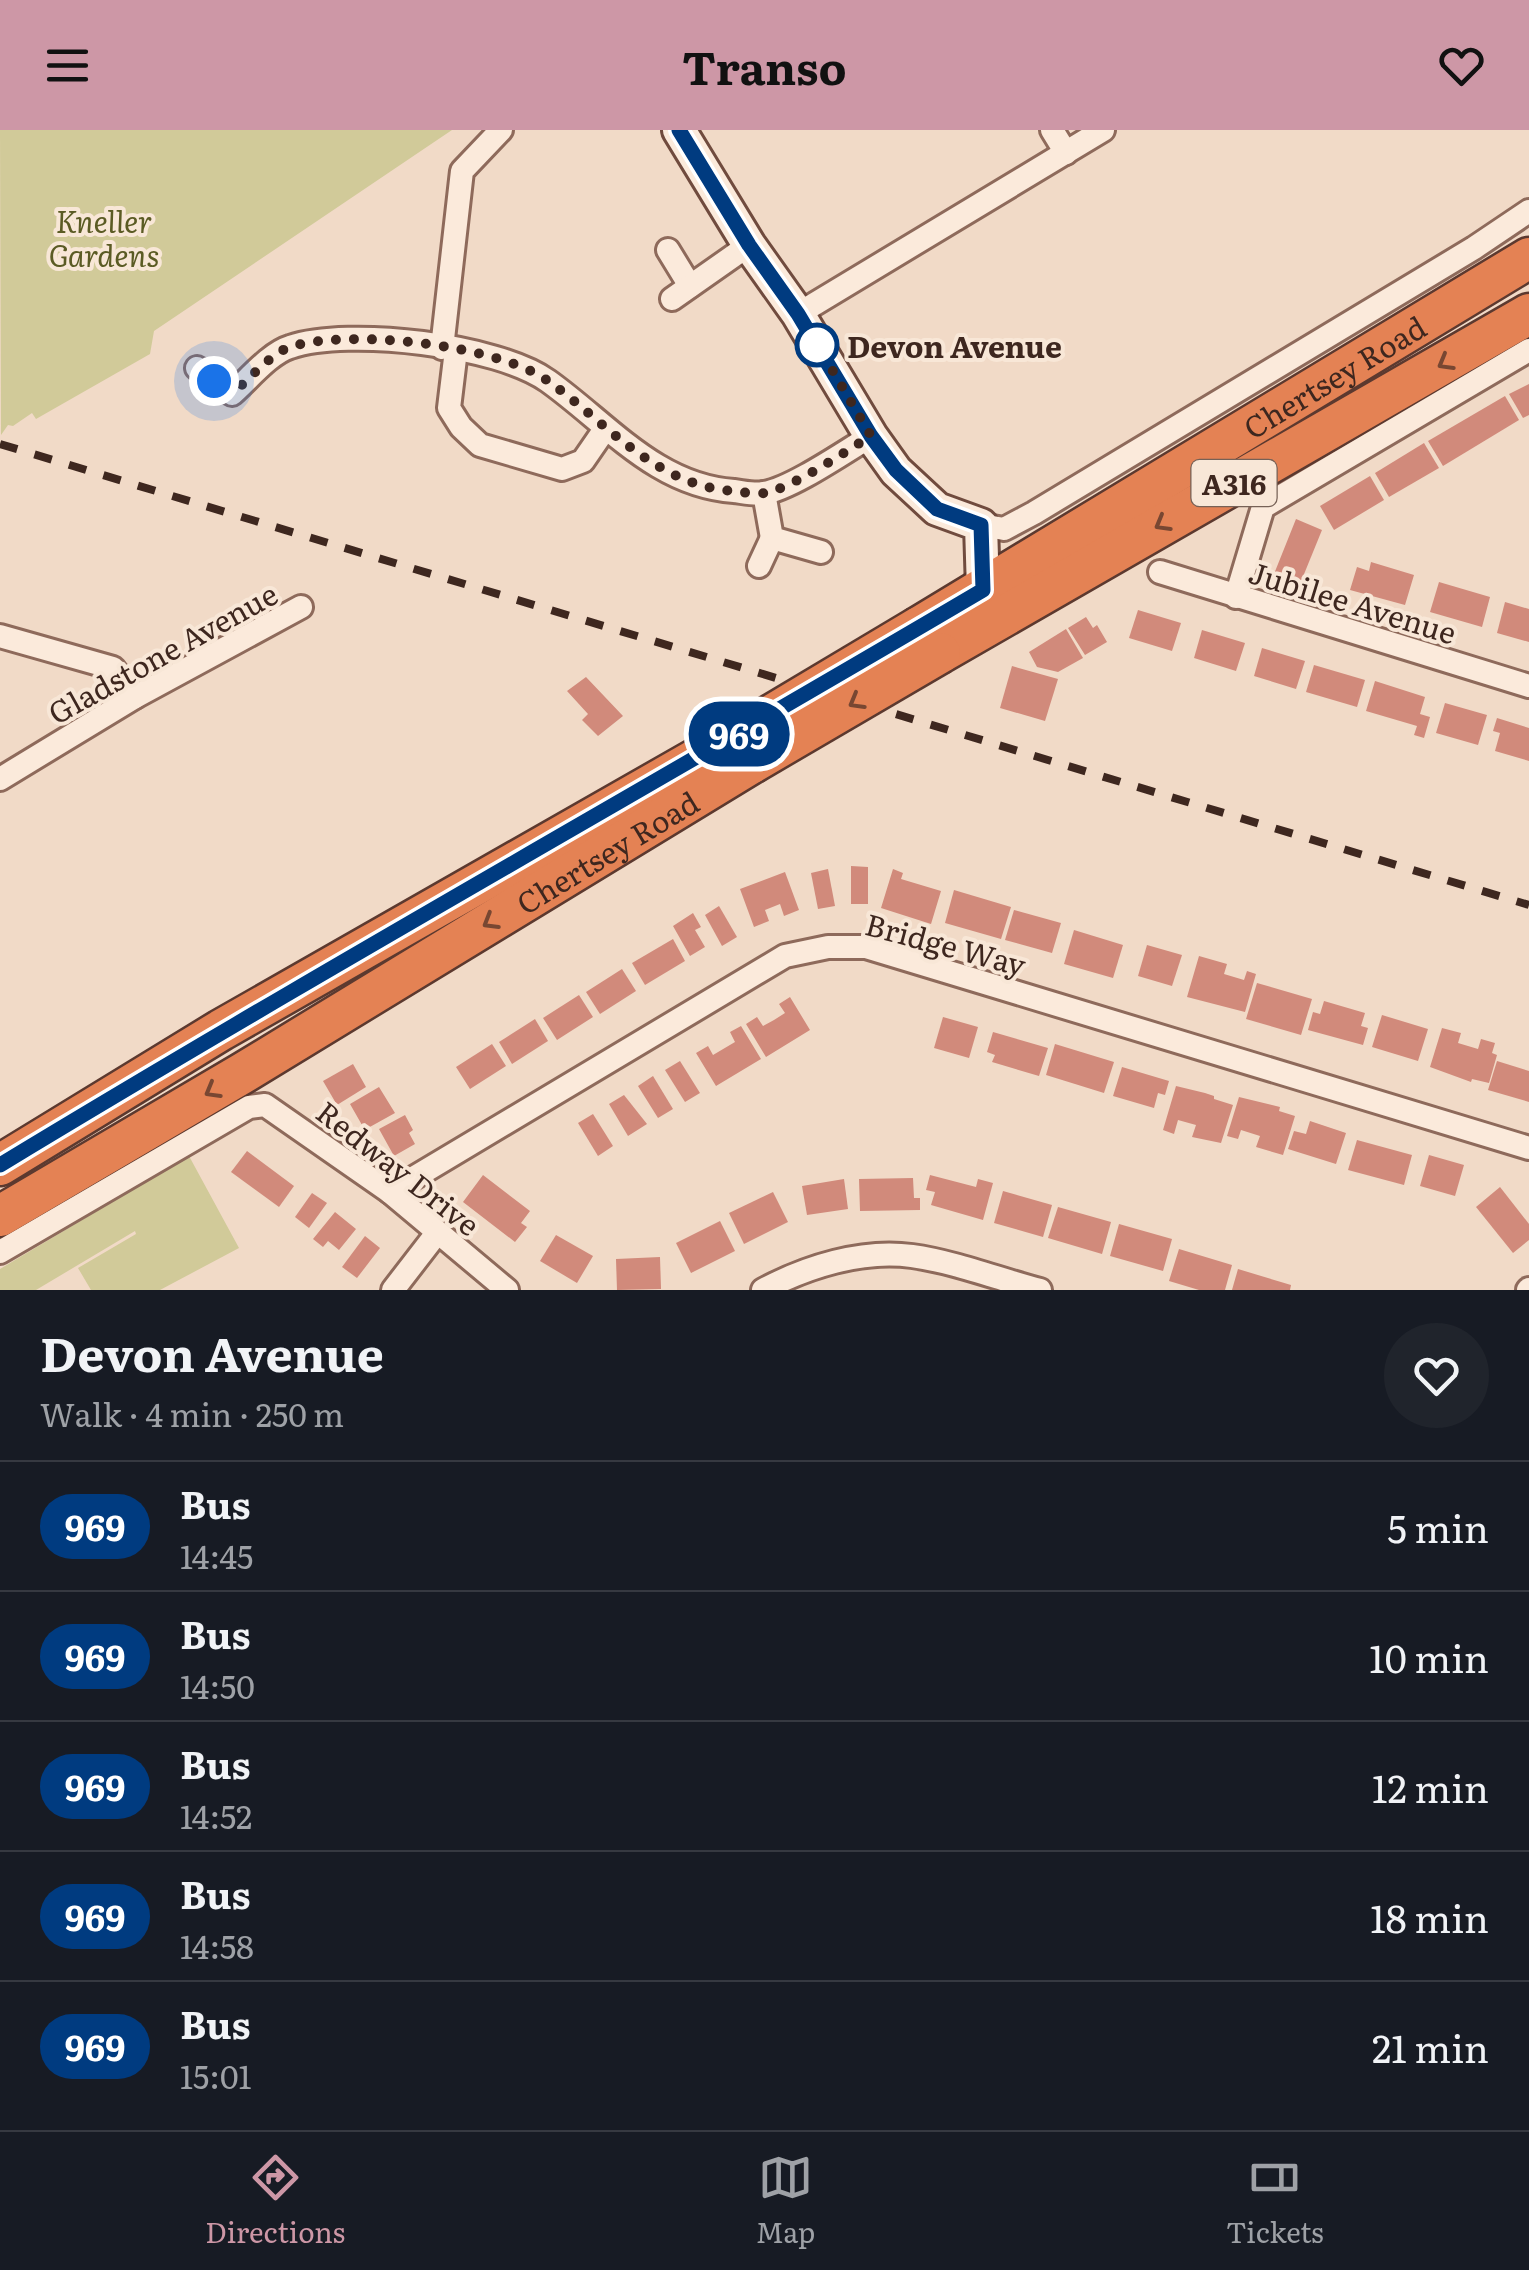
<!DOCTYPE html>
<meta charset="utf-8">
<style>
body{margin:0;font-family:Literata,serif;background:#20242c;color:#f1f3f6;height:100vh;display:flex;flex-direction:column;font-size:38px;white-space:nowrap}
*{box-sizing:border-box;margin:0}
p{font-size:32px;color:#9ea1a6}
.icon{flex:none;width:55px;height:55px;fill:none;stroke:currentColor;stroke-width:2;stroke-linecap:round;stroke-linejoin:round}
.map{position:relative;height:1160px;overflow:hidden}
.side{display:flex;flex-direction:column;background:#171b24;flex:1}
.side>*{flex:none}
.badge{padding:0 20px;border-radius:32px;font-size:35px;line-height:65px}
.you{position:absolute;width:50px;height:50px;margin:-25px;border:8px solid #fff;border-radius:50%;background:#1a73e8;box-shadow:0 0 0 15px #1a73e833}
.map>.badge{position:absolute;translate:-50% -50%;box-shadow:0 0 0 5px #fff}
.round{display:grid;place-items:center;flex:none;width:105px;height:105px;border-radius:52px;background:#20242c}
.overview{display:flex;align-items:center;justify-content:space-between;height:170px;padding:0 40px}
h1{font-size:48px;font-weight:700;line-height:75px}
ul{padding:0;list-style:none}
li{display:flex;align-items:center;gap:30px;height:130px;padding:0 40px;border-top:2px solid #363941}
li div{flex:1}
li b{display:block;font-size:38px}
li em{font-style:normal}
li .badge{min-width:110px;font-weight:700;text-align:center}
header{display:flex;justify-content:space-between;align-items:center;height:130px;padding:0 40px;background:#cd97a6;color:#111;font-size:45px;font-weight:700}
.tab-bar{display:flex;justify-content:space-around;align-items:center;height:140px;border-top:2px solid #363941;background:#171b24;font-size:28px;color:#9ea1a6}
.tab-bar a{display:grid;justify-items:center;gap:5px}
.tab-bar .on{color:#cd97a6}
.map>svg:first-child{display:block}
.green{fill:#d1ca99}
.building{fill:#d18a7b}
.lines{fill:none;stroke-linecap:round;stroke-linejoin:round}
.street-casing{stroke:#8e6a5b;stroke-width:28}
.secondary-casing{stroke:#704b3e;stroke-width:38}
.highway-casing{stroke:#5c392f;stroke-width:45}
.street{stroke:#fbeadb;stroke-width:22}
.secondary{stroke:#fbeadb;stroke-width:32}
.highway{stroke:#e48254;stroke-width:40}
.rail{stroke:#3e271f;stroke-width:8;stroke-dasharray:18 18;stroke-linecap:butt}
.highway-bridge-casing{stroke:#5c392f;stroke-width:45;stroke-linecap:butt}
.highway-bridge{stroke:#e48254;stroke-width:40}
.oneway{stroke:#784732}
.line-casing{stroke:#fff;stroke-width:22}
.line{stroke:#003b80;stroke-width:15}
.walk{stroke:#3e271f;stroke-width:10;stroke-dasharray:0 18}
.stop-dot{fill:#fff;stroke:#003b80;stroke-width:5}
.labels{text-anchor:middle;dominant-baseline:central;stroke-width:8;stroke-linejoin:round;paint-order:stroke}
.shield{fill:#f8e7d7;stroke:#766156;stroke-width:2.5}
.shield-label{font-size:28px;font-weight:bold;fill:#3e271f}
.park-label{font-size:30px;font-style:italic;fill:#5b5b24;stroke:#f8e7d7}
.stop-label{font-size:30px;font-weight:bold;fill:#3e271f;stroke:#f8e7d7;text-anchor:start}
.street-label{font-size:30px;fill:#3e271f;stroke:#f8e7d7}
</style>
<header><svg class="icon" aria-label="menu" viewBox="0 0 24 24"><path d="M4 6h16M4 12h16M4 18h16"/></svg>Transo<svg class="icon" aria-label="heart" viewBox="0 0 24 24"><path d="M12 20l-8-8c-3-5 5-10 8-4 3-6 11-1 8 4z"/></svg></header>
<div class="map">
<svg width="1529" height="1160" viewBox="0 0 1529 1160">
<rect width="100%" height="100%" fill="#f1dac7"/>
<g class="green">
<path d="M0,0H452L154,201L150,224L36,289L32,283L13,296L8,295L1,305Z"/>
<path d="M189,1026L239,1118L160,1160H91L78,1138L136,1104L135,1101L36,1160H0V1139Z"/>
</g>
<g class="building">
<path d="M1529,254V285L1523,288L1509,264Z"/>
<path d="M1505,266L1519,290L1443,336L1428,311Z"/>
<path d="M1424,313L1439,338L1389,367L1375,343Z"/>
<path d="M1370,346L1384,370L1334,400L1320,376Z"/>
<path d="M1296,389L1322,400L1300,454L1274,444Z"/>
<path d="M1371,432L1414,445L1405,475L1350,460L1357,437L1369,441Z"/>
<path d="M1439,452L1490,467L1482,497L1430,482Z"/>
<path d="M1505,472L1529,479V512L1497,503Z"/>
<path d="M1138,480L1181,493L1172,521L1129,508Z"/>
<path d="M1086,487L1093,498L1097,495L1107,512L1085,525L1068,498Z"/>
<path d="M1066,499L1083,528L1058,542L1037,537L1029,522Z"/>
<path d="M1202,500L1245,513L1236,541L1194,528Z"/>
<path d="M1262,518L1305,531L1296,559L1254,546Z"/>
<path d="M1314,535L1365,550L1357,577L1306,562Z"/>
<path d="M1012,536L1058,549L1045,591L1000,578Z"/>
<path d="M586,547L623,586L598,606L582,590L588,584L567,561Z"/>
<path d="M1375,551L1425,567L1420,584L1430,587L1424,608L1414,605L1417,596L1366,581Z"/>
<path d="M1445,573L1487,585L1478,615L1436,603Z"/>
<path d="M1497,588L1529,598V631L1495,621L1500,603L1493,601Z"/>
<path d="M851,736L868,737V774H851Z"/>
<path d="M828,739L835,776L818,779L811,743Z"/>
<path d="M893,739L903,743L901,749L941,761L931,794L881,778Z"/>
<path d="M785,742L799,780L784,786L780,774L765,780L769,791L754,797L740,759Z"/>
<path d="M954,760L1011,777L1001,809L945,793Z"/>
<path d="M719,776L737,807L722,816L705,785Z"/>
<path d="M1014,780L1061,793L1052,823L1005,810Z"/>
<path d="M693,783L701,797L695,800L705,817L690,826L673,796Z"/>
<path d="M1074,800L1123,815L1113,848L1064,834Z"/>
<path d="M673,809L685,831L645,855L632,833Z"/>
<path d="M1147,815L1182,825L1172,856L1138,846Z"/>
<path d="M1199,826L1227,834L1224,844L1244,850L1247,841L1256,844L1245,882L1187,867Z"/>
<path d="M622,839L636,861L600,884L586,862Z"/>
<path d="M1257,853L1312,869L1301,905L1246,889Z"/>
<path d="M579,865L593,887L557,910L543,888Z"/>
<path d="M790,867L810,900L766,927L746,894L757,887L763,896L774,890L785,883L779,874Z"/>
<path d="M1324,871L1365,883L1361,896L1368,898L1363,915L1308,900L1313,882L1320,884Z"/>
<path d="M1382,885L1428,899L1418,931L1372,917Z"/>
<path d="M943,887L978,897L969,928L934,918Z"/>
<path d="M535,889L548,911L512,934L499,912Z"/>
<path d="M741,896L761,929L716,956L696,923L708,916L713,925L735,912L730,902Z"/>
<path d="M1442,898L1461,903L1458,913L1478,919L1481,909L1495,913L1492,923L1497,925L1489,953L1472,949L1471,952L1430,937Z"/>
<path d="M993,902L1048,918L1039,946L992,932L995,925L987,922Z"/>
<path d="M492,914L506,936L470,959L456,937Z"/>
<path d="M1055,914L1114,932L1104,963L1046,945Z"/>
<path d="M680,931L700,963L685,972L665,940Z"/>
<path d="M1497,931L1529,941V972L1488,960Z"/>
<path d="M353,934L366,957L337,975L323,951Z"/>
<path d="M1122,937L1169,951L1165,965L1158,963L1154,978L1113,966Z"/>
<path d="M653,946L673,979L658,988L638,956Z"/>
<path d="M1176,956L1205,963L1214,966V969L1233,975L1221,1013L1192,1007L1196,995L1178,990L1174,1004L1163,1000Z"/>
<path d="M379,957L395,983L368,998L365,993L362,995L350,974Z"/>
<path d="M624,965L647,994L628,1006L609,974Z"/>
<path d="M1239,967L1280,977L1279,981L1295,986L1283,1025L1256,1017L1260,1006L1241,1000L1238,1009L1227,1006Z"/>
<path d="M593,984L613,1016L598,1026L578,993Z"/>
<path d="M405,985L413,1000L409,1003L415,1014L394,1026L379,999Z"/>
<path d="M1310,991L1346,1003L1336,1034L1288,1019L1294,1001L1306,1004Z"/>
<path d="M1357,1010L1412,1025L1404,1055L1348,1040Z"/>
<path d="M247,1021L294,1056L279,1077L231,1042Z"/>
<path d="M1429,1025L1464,1035L1455,1066L1420,1056Z"/>
<path d="M483,1045L530,1081L521,1093L527,1097L515,1112L463,1072Z"/>
<path d="M930,1045L976,1057L978,1049L993,1053L983,1090L931,1075L935,1062L926,1060Z"/>
<path d="M913,1048L914,1068H920V1080L860,1081L859,1049Z"/>
<path d="M844,1049L848,1079L807,1085L802,1056Z"/>
<path d="M1500,1057L1529,1094V1110L1513,1123L1476,1077Z"/>
<path d="M1003,1061L1052,1075L1043,1107L994,1093Z"/>
<path d="M773,1062L788,1092L744,1114L729,1083Z"/>
<path d="M312,1063L327,1073L309,1098L295,1087Z"/>
<path d="M1058,1077L1111,1092L1102,1124L1048,1108Z"/>
<path d="M335,1082L356,1099L339,1120L328,1111L323,1117L313,1109Z"/>
<path d="M720,1091L735,1121L691,1143L676,1113Z"/>
<path d="M1119,1094L1172,1109L1163,1141L1110,1126Z"/>
<path d="M556,1105L593,1126L577,1153L540,1131Z"/>
<path d="M365,1106L380,1118L357,1148L342,1137Z"/>
<path d="M1179,1119L1232,1135L1225,1160H1199L1169,1151Z"/>
<path d="M660,1127L661,1159L617,1160L616,1129Z"/>
<path d="M1238,1139L1291,1155L1290,1160H1232Z"/>
</g>
<g class="lines">
<g class="street-casing">
<g id="street">
<path d="M1052,0L1066,23"/>
<path d="M668,120L690,156"/>
<path d="M672,169L749,115"/>
<path d="M798,184L1103,0"/>
<path d="M442,218L462,41L501,0"/>
<path d="M456,220L449,278L461,297L480,315L562,339L583,331L605,299"/>
<path d="M197,238L232,264C248,250 270,223 290,217C349,197 498,215 548,251C607,293 656,356 734,361C743,362 755,365 764,363C791,359 846,321 871,306"/>
<path d="M764,363L772,408L821,422"/>
<path d="M981,395L1004,399L1034,383L1474,118L1529,81"/>
<path d="M759,436L772,408"/>
<path d="M1160,442L1529,556"/>
<path d="M1236,467L1263,377L1529,220"/>
<path d="M0,506L113,538L135,567"/>
<path d="M0,649L135,567L301,477"/>
<path d="M390,1062L785,826L828,817H866L1529,1018"/>
<path d="M0,1122L249,977L265,975L390,1062L507,1160"/>
<path d="M393,1160L437,1103"/>
<path d="M763,1160C806,1137 862,1119 912,1126C955,1132 998,1149 1040,1160"/>
<path d="M1528,1160L1529,1159"/>
</g>
</g>
<g class="secondary-casing">
<path id="secondary" d="M679,0L749,115L798,184L871,306L896,341L937,379L981,395L983,460"/>
</g>
<g class="highway-casing">
<g id="highway">
<path id="s1" d="M919,497L1529,128"/>
<path d="M940,523L1529,184"/>
<path d="M0,1035L221,900L728,611"/>
<path id="s2" d="M0,1086L243,943L752,633"/>
</g>
</g>
<use href="#street" class="street"/>
<use href="#secondary" class="secondary"/>
<use href="#highway" class="highway"/>
<path class="rail" d="M0,314L1529,775"/>
<g class="highway-bridge-casing">
<g id="highway-bridge">
<path d="M728,611L919,497"/>
<path d="M752,633L940,523"/>
</g>
</g>
<use href="#highway-bridge" class="highway-bridge"/>
</g>
<defs><path id="oneway-chevron" d="M-2-3.5L2.5 0L-2 3.5" fill="none" stroke-width="1.6" stroke-linecap="round" stroke-linejoin="round" transform="scale(2.5)"/></defs>
<g class="oneway">
<use href="#oneway-chevron" transform="translate(1445 233) rotate(150)"/>
<use href="#oneway-chevron" transform="translate(1162 394) rotate(150)"/>
<use href="#oneway-chevron" transform="translate(856 572) rotate(150)"/>
<use href="#oneway-chevron" transform="translate(490 792) rotate(149)"/>
<use href="#oneway-chevron" transform="translate(212 961) rotate(150)"/>
</g>
<g class="lines">
<g class="line-casing">
<path id="line" d="M0,1035C325,838 656,653 983,460L981,395L937,379L896,340L871,306L798,184L749,115L679,0"/>
</g>
<use href="#line" class="line"/>
<path class="walk" d="M214,251L232,264C247,251 273,222 290,217C349,198 499,215 548,251C607,293 656,356 734,361C743,362 755,365 764,363C791,359 846,321 871,306L814,209L817,215"/>
</g>
<circle class="stop-dot" cx="817" cy="215" r="20"/>
<g class="labels">
<rect class="shield" x="1191.5" y="330" width="85" height="46" rx="8"/>
<g class="shield-label">
<text x="1234" y="353">A316</text>
</g>
<g class="park-label">
<text x="104" y="90">Kneller<tspan x="104" dy="34">Gardens</tspan></text>
</g>
<g class="stop-label">
<text x="847" y="215">Devon Avenue</text>
</g>
<g class="street-label">
<text stroke="none"><textPath href="#s1" startOffset="485">Chertsey Road</textPath></text>
<text transform="translate(1353 471) rotate(17)">Jubilee Avenue</text>
<text transform="translate(162 522) rotate(-29)">Gladstone Avenue</text>
<text stroke="none"><textPath href="#s2" startOffset="708">Chertsey Road</textPath></text>
<text transform="translate(946 813) rotate(15)">Bridge Way</text>
<text transform="translate(399 1037) rotate(38)">Redway Drive</text>
</g>
</g>
</svg>
<div class="you" style="left:214px;top:251px"></div>
<b class="badge" style="left:739px;top:604px;background:#003b80;color:#fff">969</b>
</div>
<section class="side">
<div class="overview"><div><h1>Devon Avenue</h1><p>Walk · 4 min · 250 m</p></div><a class="round"><svg class="icon" aria-label="heart" viewBox="0 0 24 24"><path d="M12 20l-8-8c-3-5 5-10 8-4 3-6 11-1 8 4z"/></svg></a></div>
<ul>
<li><span class="badge" style="background:#003b80;color:#fff">969</span><div><b>Bus</b><p>14:45</p></div><em>5 min</em></li>
<li><span class="badge" style="background:#003b80;color:#fff">969</span><div><b>Bus</b><p>14:50</p></div><em>10 min</em></li>
<li><span class="badge" style="background:#003b80;color:#fff">969</span><div><b>Bus</b><p>14:52</p></div><em>12 min</em></li>
<li><span class="badge" style="background:#003b80;color:#fff">969</span><div><b>Bus</b><p>14:58</p></div><em>18 min</em></li>
<li><span class="badge" style="background:#003b80;color:#fff">969</span><div><b>Bus</b><p>15:01</p></div><em>21 min</em></li>
</ul>
</section>
<nav class="tab-bar">
<a class="on"><svg class="icon" aria-label="directions" viewBox="0 0 24 24"><path d="M12 3l9 9-9 9-9-9zM9 14v-3h6M13 9l2 2-2 2"/></svg>Directions</a>
<a><svg class="icon" aria-label="map" viewBox="0 0 24 24"><path d="M3 6l6-2 6 2 6-2v14l-6 2-6-2-6 2zM9 4v14M15 6v14"/></svg>Map</a>
<a><svg class="icon" aria-label="tickets" viewBox="0 0 24 24"><path d="M3 7h18v10H3zM15 7v10"/></svg>Tickets</a>
</nav>
